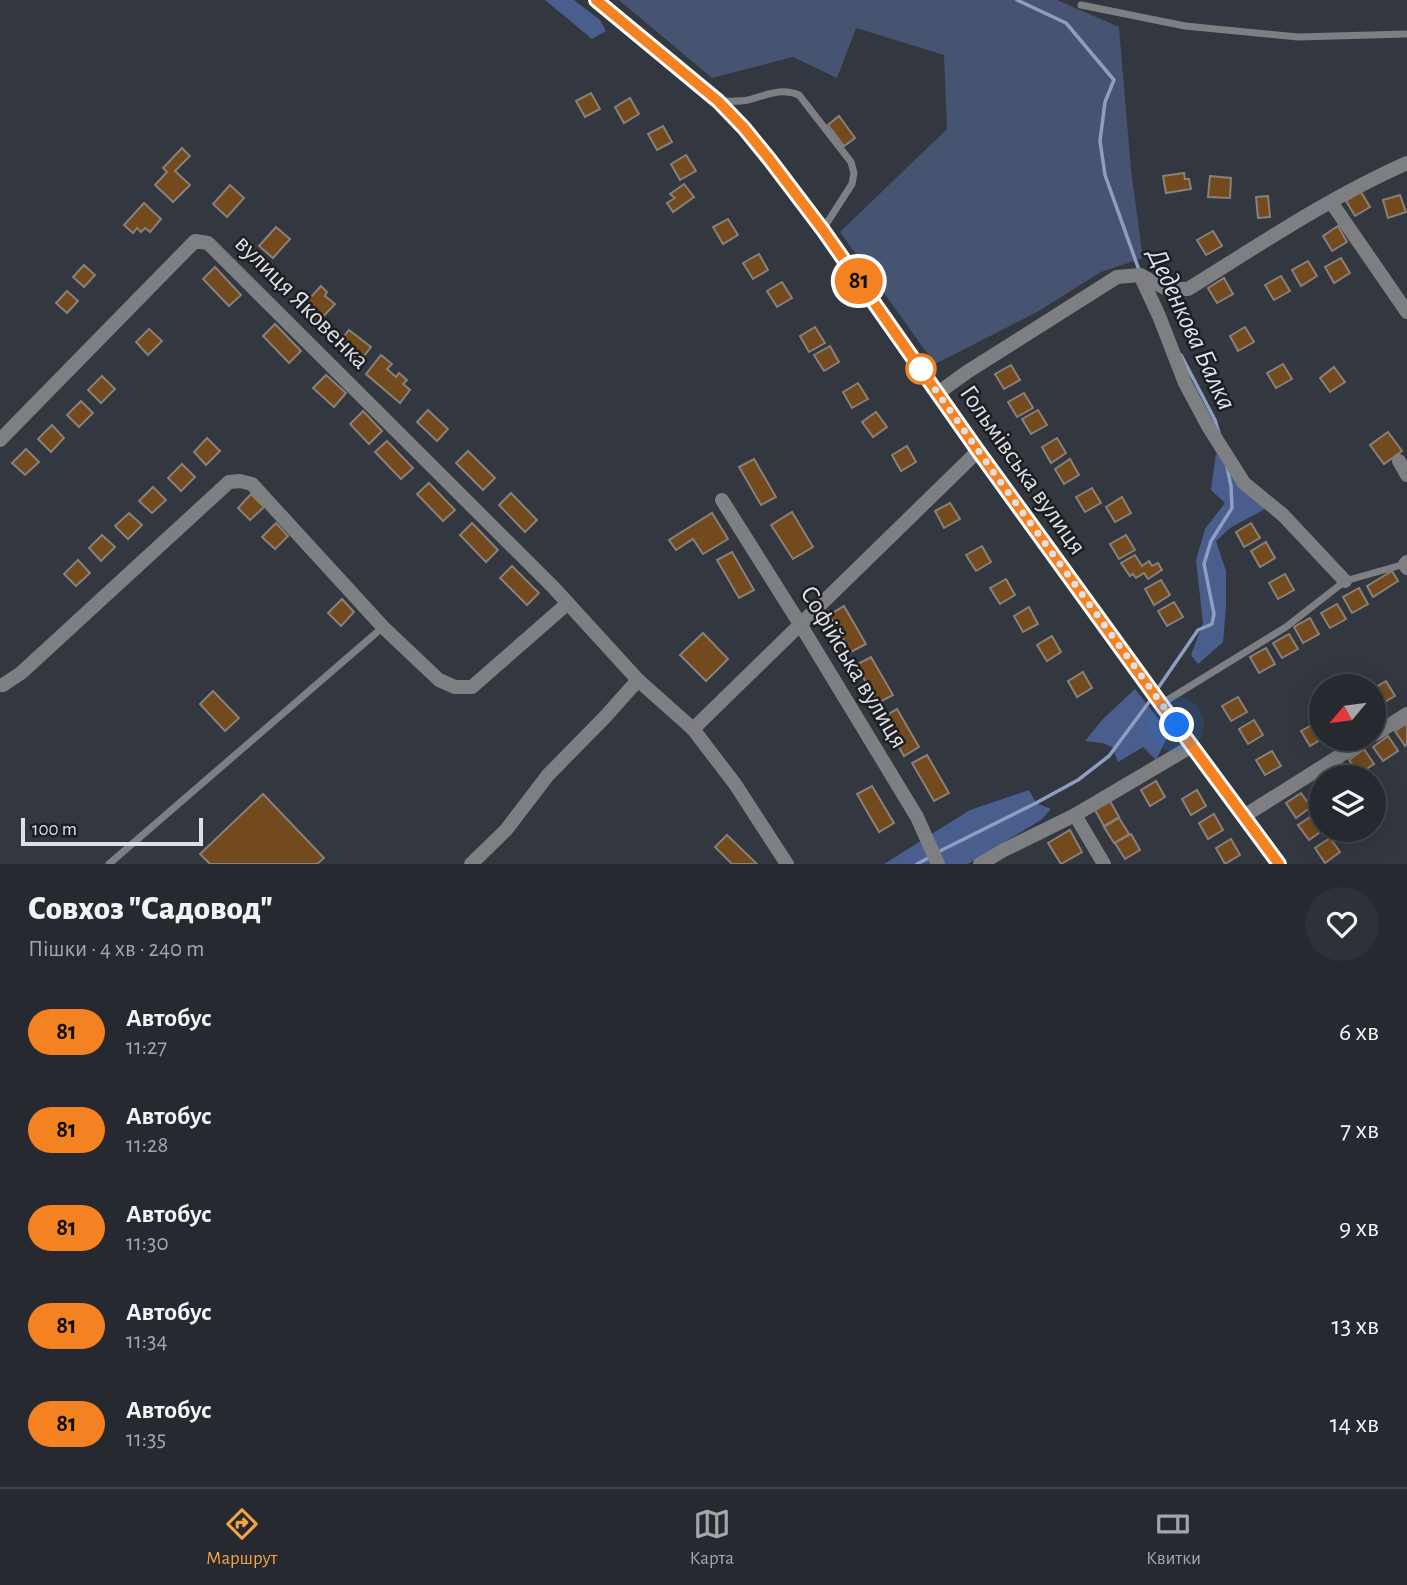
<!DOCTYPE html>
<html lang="uk">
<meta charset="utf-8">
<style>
body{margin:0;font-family:"Alegreya Sans",sans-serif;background:#2e3137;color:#f1f3f6;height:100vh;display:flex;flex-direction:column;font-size:26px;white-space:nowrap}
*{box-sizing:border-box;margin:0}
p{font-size:23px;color:#a4a6aa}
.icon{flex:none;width:38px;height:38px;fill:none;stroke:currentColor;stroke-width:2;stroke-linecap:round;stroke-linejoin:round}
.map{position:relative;height:864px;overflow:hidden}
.side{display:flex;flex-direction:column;background:#26292f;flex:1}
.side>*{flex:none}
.badge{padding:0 14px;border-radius:23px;font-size:24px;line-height:46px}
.needle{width:46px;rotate:241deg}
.controls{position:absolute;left:1309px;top:674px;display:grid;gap:14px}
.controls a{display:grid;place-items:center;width:77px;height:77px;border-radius:50%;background:#26292f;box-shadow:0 7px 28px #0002,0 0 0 2px #42454b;font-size:35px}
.scale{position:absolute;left:21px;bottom:18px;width:182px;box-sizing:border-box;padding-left:7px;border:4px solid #dee0e5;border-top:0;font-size:19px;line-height:24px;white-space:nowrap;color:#dee0e5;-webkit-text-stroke:5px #1d1e22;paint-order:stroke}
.you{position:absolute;width:35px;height:35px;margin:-18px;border:5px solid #fff;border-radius:50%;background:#1a73e8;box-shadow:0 0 0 10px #1a73e833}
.map>.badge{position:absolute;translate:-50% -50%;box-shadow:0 0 0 4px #fff}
.round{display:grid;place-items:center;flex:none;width:74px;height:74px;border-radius:37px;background:#2e3137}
.headline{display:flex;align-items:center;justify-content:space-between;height:119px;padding:0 28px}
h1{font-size:33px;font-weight:800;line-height:52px}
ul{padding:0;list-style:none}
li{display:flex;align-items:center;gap:21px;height:98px;padding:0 28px}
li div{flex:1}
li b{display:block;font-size:26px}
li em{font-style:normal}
li .badge{min-width:77px;font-weight:700;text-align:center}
.dock{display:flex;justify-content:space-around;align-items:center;height:98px;border-top:2px solid #42454b;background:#26292f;font-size:19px;color:#a4a6aa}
.dock a{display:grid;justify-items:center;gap:4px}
.dock .selected{color:#f5a345}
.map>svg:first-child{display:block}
.green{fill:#465371}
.forest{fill:#4a5e8e}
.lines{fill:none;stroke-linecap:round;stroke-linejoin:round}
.stream{stroke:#8e9ec3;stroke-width:3.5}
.building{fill:#734a1d;stroke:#888079;stroke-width:2}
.lane{stroke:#7d7f83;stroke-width:7}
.street{stroke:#7d7f83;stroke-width:14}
.line-casing{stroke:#fff;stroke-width:16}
.line{stroke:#f58220;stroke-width:10}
.walk{stroke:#dee0e5;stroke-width:7;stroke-dasharray:0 12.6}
.stop-dot{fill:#fff;stroke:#f58220;stroke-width:3.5}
.labels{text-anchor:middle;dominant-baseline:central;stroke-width:5;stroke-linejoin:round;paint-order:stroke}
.street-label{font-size:26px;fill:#dee0e5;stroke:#1d1e22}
.water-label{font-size:28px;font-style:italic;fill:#dce3f2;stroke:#1d1e22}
</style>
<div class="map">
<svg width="1407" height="864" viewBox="0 0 1407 864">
<rect width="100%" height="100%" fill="#33373f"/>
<path class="green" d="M619,0H1057L1119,27L1131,170L1143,258L1101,272L1037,312L935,364L840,232L947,129L944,55L856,28L837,78L793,57L712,78Z"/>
<g class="forest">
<path d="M545,0H574L600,20L606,31L592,39Z"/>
<path d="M1216,453L1265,509L1230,528L1216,541L1226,571V608L1223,642L1198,664L1191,655L1203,623L1196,560L1205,529L1225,503L1211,490Z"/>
<path d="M1135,689L1160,721L1167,738L1156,760L1143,747L1118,762L1112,747L1102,743L1085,741L1103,719Z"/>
<path d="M1029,790L1036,803L1051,809L1041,820L968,864H884L970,810Z"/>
</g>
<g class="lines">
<g class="stream">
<path d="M1017,0L1066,23L1114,80L1105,102L1100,141L1105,175L1139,270"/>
<path d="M1181,355L1215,420L1219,433"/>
<path d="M1156,691L1198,630L1212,624L1214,614L1204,564L1211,541L1232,508L1231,486L1227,467"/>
<path d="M938,852L1036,803L1078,780L1109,756L1152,698"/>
<path d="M917,864L932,856"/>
</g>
</g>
<g class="building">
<path d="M591,93L600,109L585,117L576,101Z"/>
<path d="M630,98L639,114L624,123L615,107Z"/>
<path d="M839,116L855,138L844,146L828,125Z"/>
<path d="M663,126L672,142L657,150L648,134Z"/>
<path d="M182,148L190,156L175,171L190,185L173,202L155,185L167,172L163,168Z"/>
<path d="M686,155L696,171L680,180L671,164Z"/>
<path d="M1184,173L1185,179H1189L1191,189L1166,193L1163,176Z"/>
<path d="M1210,176L1231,178L1230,198L1208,197Z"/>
<path d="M684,184L694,197L673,212L667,203L675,198L670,194Z"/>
<path d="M230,185L244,198L227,217L213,204Z"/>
<path d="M1361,192L1370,207L1355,216L1346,201Z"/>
<path d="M1400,195L1406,212L1388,218L1383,200Z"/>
<path d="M1268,196L1270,217L1258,218L1256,197Z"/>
<path d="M144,203L161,219L150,232L145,228L141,232L137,228L133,233L124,225Z"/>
<path d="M728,219L738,235L723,244L713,227Z"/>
<path d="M1338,226L1347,242L1332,251L1323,236Z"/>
<path d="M276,227L290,239L273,258L259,246Z"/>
<path d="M1213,231L1222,246L1206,255L1197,240Z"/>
<path d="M759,254L768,270L753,279L743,263Z"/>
<path d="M1341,258L1350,273L1334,283L1325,267Z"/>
<path d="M1308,261L1317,276L1301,286L1292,270Z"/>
<path d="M84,265L95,275L84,287L73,277Z"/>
<path d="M215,267L241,295L229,306L203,279Z"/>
<path d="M1281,276L1290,291L1274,300L1265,285Z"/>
<path d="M1224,278L1233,294L1217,303L1208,288Z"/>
<path d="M782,282L792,298L777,307L767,291Z"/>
<path d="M321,286L327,292L325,296L335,304L316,324L300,309Z"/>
<path d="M67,291L78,301L67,313L56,303Z"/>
<path d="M275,324L301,351L289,363L263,336Z"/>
<path d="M815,327L825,343L809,352L800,336Z"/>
<path d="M1245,327L1254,342L1238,351L1230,336Z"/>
<path d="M149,329L162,341L148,355L136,342Z"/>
<path d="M349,330L371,347L360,361L338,344Z"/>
<path d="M830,346L839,362L824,371L814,355Z"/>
<path d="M381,355L392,364L387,369L396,377L399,373L407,380L403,384L410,390L400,403L366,374Z"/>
<path d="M1283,364L1292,379L1276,388L1267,373Z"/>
<path d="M1011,365L1020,380L1004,389L995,374Z"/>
<path d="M1334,367L1345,382L1330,392L1320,378Z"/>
<path d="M326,375L346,393L334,407L313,388Z"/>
<path d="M102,376L115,389L101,403L88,390Z"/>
<path d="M858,383L868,399L852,408L843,392Z"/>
<path d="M1024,393L1033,408L1017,417L1008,402Z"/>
<path d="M81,401L93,413L79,427L67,415Z"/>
<path d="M428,410L448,429L437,441L417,422Z"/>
<path d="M1038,410L1047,425L1031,434L1022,419Z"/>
<path d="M363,411L382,431L369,444L350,424Z"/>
<path d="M876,412L887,427L873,437L862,422Z"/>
<path d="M52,425L64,438L51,452L38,439Z"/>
<path d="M1388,432L1402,451L1384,464L1370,445Z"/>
<path d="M207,438L220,451L206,465L194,452Z"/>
<path d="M1057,438L1066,453L1051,463L1042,447Z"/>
<path d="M387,441L413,468L401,479L375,452Z"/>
<path d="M907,446L916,462L901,471L892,455Z"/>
<path d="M26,449L39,462L25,475L12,463Z"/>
<path d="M468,451L495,478L483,490L456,463Z"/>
<path d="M754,459L776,497L761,505L739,467Z"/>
<path d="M1070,459L1079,475L1064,484L1055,469Z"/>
<path d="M182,464L195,477L181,491L168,478Z"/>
<path d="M429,483L455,510L443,521L417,494Z"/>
<path d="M153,487L166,500L152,513L139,501Z"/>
<path d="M1092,488L1101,503L1085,512L1076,497Z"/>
<path d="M511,493L537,520L525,532L499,505Z"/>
<path d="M251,494L264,507L250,520L238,508Z"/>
<path d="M1122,497L1131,513L1115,522L1106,507Z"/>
<path d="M950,503L960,519L944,528L935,511Z"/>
<path d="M792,512L813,547L793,559L771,525Z"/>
<path d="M129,513L142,525L128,539L115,526Z"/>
<path d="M712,513L728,539L703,554L693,539L676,550L669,540Z"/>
<path d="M276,523L288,536L275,549L262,537Z"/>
<path d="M472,523L498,550L486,562L460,535Z"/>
<path d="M1251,523L1260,538L1244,547L1236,532Z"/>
<path d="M102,535L115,547L101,561L89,548Z"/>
<path d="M1126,535L1135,550L1119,559L1110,544Z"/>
<path d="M1266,542L1275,558L1260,567L1251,551Z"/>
<path d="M982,546L991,562L976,571L966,555Z"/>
<path d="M732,552L754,590L739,598L717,560Z"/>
<path d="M1135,555L1142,566L1149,561L1152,566L1158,563L1162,570L1148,579L1144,573L1136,578L1133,574L1130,576L1121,563Z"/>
<path d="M78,560L90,573L76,586L64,574Z"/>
<path d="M512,566L539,593L527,605L500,578Z"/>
<path d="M1392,571L1398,581L1373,597L1367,586Z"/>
<path d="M1285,574L1294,590L1278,599L1269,583Z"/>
<path d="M1006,579L1015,595L1000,604L990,588Z"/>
<path d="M1161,580L1170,595L1154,605L1145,589Z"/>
<path d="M1359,588L1368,604L1352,613L1343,597Z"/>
<path d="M342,599L354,612L341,626L328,613Z"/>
<path d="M1174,602L1183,617L1167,626L1158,611Z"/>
<path d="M1337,604L1346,619L1330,628L1321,613Z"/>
<path d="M844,606L866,644L851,652L829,615Z"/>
<path d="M1029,607L1038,624L1023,632L1014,616Z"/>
<path d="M1310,618L1319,634L1303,643L1294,627Z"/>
<path d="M703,633L728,659L706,681L680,655Z"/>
<path d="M1289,634L1298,649L1282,658L1273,643Z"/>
<path d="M1052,636L1061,652L1047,661L1037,645Z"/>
<path d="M1266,648L1275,664L1259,673L1250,657Z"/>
<path d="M871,657L893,695L878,703L856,665Z"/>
<path d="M1083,672L1092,688L1077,697L1068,681Z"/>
<path d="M1386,681L1395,696L1379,705L1374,695V688Z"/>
<path d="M213,691L239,718L225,731L200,704Z"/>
<path d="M1238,697L1247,712L1231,721L1222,706Z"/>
<path d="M897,709L919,747L904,756L882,718Z"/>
<path d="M1254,720L1263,735L1248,744L1239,729Z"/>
<path d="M1317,722L1321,729V738H1323L1310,746L1301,731Z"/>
<path d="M1407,723V744L1405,746L1395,731Z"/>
<path d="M1388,736L1398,751L1383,761L1373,747Z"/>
<path d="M1364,749L1374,764L1359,774L1349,760Z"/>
<path d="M1272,751L1281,766L1265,775L1256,760Z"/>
<path d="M927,755L949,793L934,801L912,763Z"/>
<path d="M1342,763L1352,777H1330L1327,773Z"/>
<path d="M1156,781L1165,797L1150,806L1141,790Z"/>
<path d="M872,786L894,823L879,832L857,794Z"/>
<path d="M1197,790L1206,806L1191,815L1182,799Z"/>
<path d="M1301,793L1311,807L1296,818L1286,803Z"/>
<path d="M263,794L324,858L317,864H210L200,854Z"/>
<path d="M1110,801L1119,817L1104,826L1095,810Z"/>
<path d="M1214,814L1223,830L1208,839L1199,823Z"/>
<path d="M1313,815L1321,826V830H1323L1309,840L1298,825Z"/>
<path d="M1119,818L1129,834L1114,843L1104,827Z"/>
<path d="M1070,830L1082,852L1061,864L1048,843Z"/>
<path d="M1131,834L1140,850L1125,859L1115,843Z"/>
<path d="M727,835L757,864H732L715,847Z"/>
<path d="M1330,838L1340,852L1325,863L1315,848Z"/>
<path d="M1231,839L1240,855L1225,864L1216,848Z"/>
</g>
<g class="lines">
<g class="lane">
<path d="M1081,5L1185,26L1298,37L1407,34"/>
<path d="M719,101C728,101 738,102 748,100C765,96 781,87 799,95L851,162L854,173L852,184L823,229"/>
<path d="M1161,704L1286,627L1345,581L1405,564"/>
<path d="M109,864L383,627"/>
</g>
<g class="street">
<path d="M596,0L718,101L744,128L770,160L823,230L978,451L1161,704L1279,864"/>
<path d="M1331,202L1407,312"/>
<path d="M1140,275L1159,316L1185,383L1208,426L1244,483L1283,515L1345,581"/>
<path d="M938,393L967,372L1117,277L1140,275L1167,289H1188C1259,245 1330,197 1407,163"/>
<path d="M0,440L195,241L208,243L554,588L638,680L693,729L735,784L787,864"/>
<path d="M1399,461L1407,475"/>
<path d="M722,500L800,624L917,817L938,864"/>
<path d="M1407,562L1405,564L1407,568"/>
<path d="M0,685H3L21,673L229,482L240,481L252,484L383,627L439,680L455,687H472L568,603"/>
<path d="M693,729L978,451"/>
<path d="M1374,735L1407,714"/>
<path d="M1075,815L1104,864"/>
<path d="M1244,816L1368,738"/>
<path d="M471,864L506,830L548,775L605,717L638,680"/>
<path d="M980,864L1004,850L1075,815L1192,746"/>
</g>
</g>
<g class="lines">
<g class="line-casing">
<path id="line" d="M596,0L718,101L744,128L770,160L823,230L978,451L1161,704L1279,864"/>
</g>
<use href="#line" class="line"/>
<path class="walk" d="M921,369L994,473L1177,725"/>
</g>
<circle class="stop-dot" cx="921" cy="369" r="14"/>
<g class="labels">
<g class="street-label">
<text transform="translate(302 302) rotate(45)">вулиця Яковенка</text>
<text transform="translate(1023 470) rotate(55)">Гольмівська вулиця</text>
<text transform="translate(854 667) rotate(59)">Софійська вулиця</text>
</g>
<g class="water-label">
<text transform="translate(1191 329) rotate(65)">Деденкова Балка</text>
</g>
</g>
</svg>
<div class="controls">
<a><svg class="needle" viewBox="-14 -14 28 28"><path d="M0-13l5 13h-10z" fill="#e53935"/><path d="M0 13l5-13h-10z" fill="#a4a6aa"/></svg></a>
<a><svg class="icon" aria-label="layers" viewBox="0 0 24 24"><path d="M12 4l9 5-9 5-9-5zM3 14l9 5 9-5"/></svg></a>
</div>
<div class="scale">100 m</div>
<div class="you" style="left:1177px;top:725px"></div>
<b class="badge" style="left:859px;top:281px;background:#f58220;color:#111">81</b>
</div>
<section class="side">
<div class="headline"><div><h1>Совхоз &quot;Садовод&quot;</h1><p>Пішки · 4 хв · 240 m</p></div><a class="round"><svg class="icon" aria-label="heart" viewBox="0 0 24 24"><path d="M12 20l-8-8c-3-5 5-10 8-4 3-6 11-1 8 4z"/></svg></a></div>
<ul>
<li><span class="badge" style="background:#f58220;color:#111">81</span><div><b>Автобус</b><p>11:27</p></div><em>6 хв</em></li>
<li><span class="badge" style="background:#f58220;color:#111">81</span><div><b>Автобус</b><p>11:28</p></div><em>7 хв</em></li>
<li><span class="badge" style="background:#f58220;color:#111">81</span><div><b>Автобус</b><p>11:30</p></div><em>9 хв</em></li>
<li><span class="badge" style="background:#f58220;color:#111">81</span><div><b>Автобус</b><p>11:34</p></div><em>13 хв</em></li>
<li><span class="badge" style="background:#f58220;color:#111">81</span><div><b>Автобус</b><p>11:35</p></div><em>14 хв</em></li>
</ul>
</section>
<nav class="dock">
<a class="selected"><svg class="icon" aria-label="directions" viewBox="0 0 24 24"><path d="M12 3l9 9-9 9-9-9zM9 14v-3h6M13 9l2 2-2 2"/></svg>Маршрут</a>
<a><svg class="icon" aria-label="map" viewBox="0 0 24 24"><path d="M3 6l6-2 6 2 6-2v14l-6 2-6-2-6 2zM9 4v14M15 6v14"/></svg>Карта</a>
<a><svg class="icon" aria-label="tickets" viewBox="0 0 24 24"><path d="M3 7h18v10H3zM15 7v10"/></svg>Квитки</a>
</nav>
